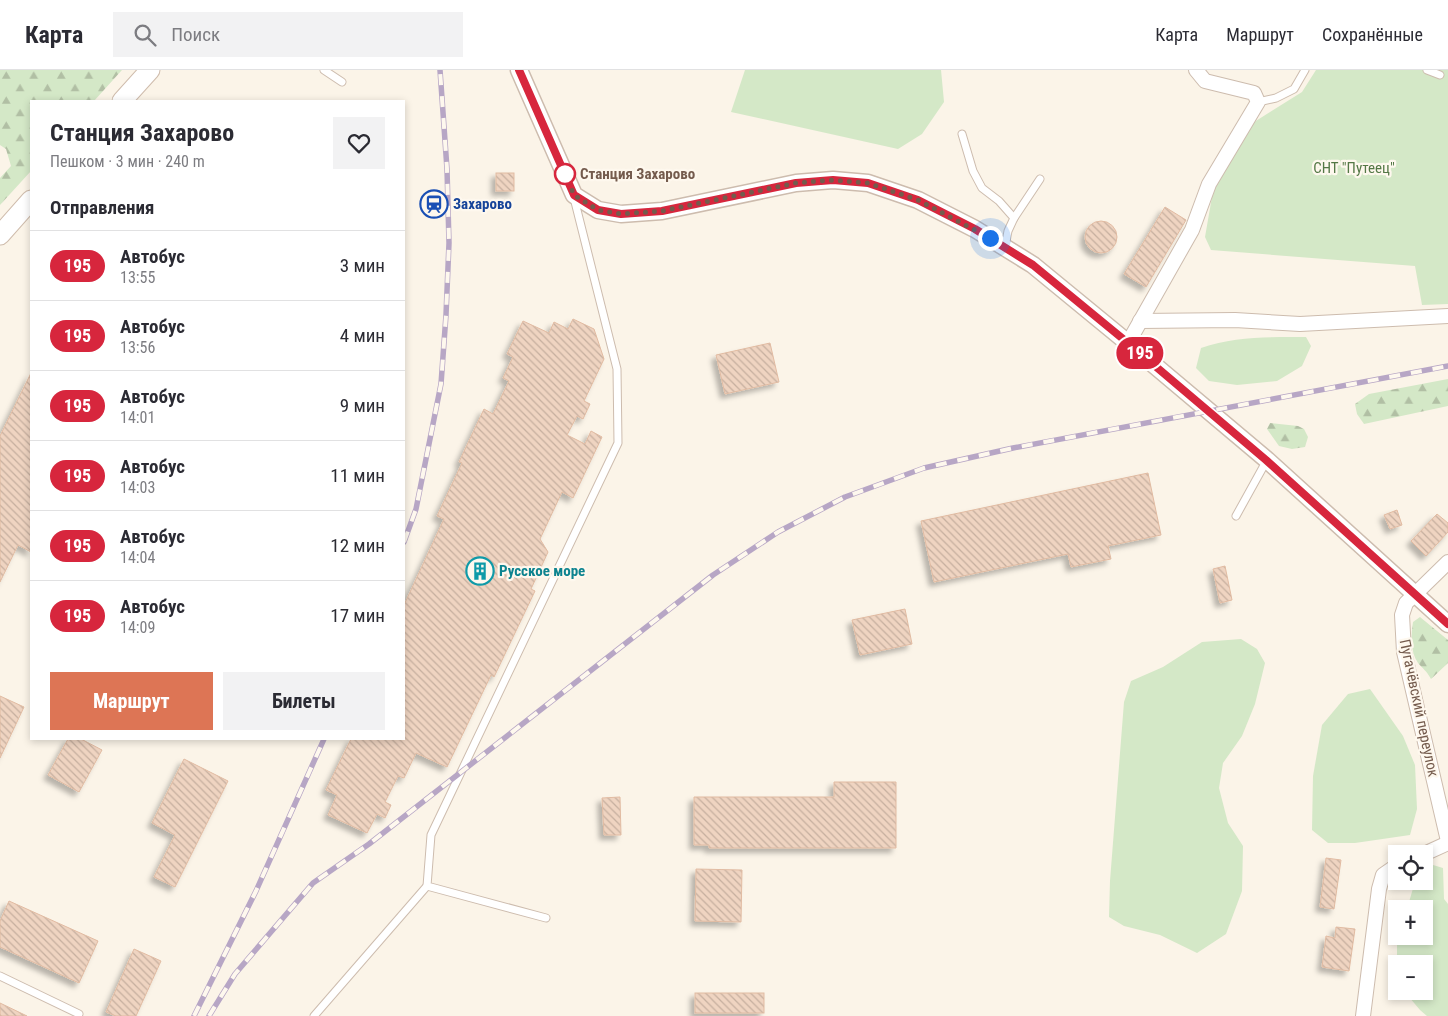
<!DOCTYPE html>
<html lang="ru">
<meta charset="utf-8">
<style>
body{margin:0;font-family:"Roboto Condensed",sans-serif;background:#f2f2f3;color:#2b2b33;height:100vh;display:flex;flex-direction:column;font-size:19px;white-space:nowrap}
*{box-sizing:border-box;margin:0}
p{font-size:16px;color:#7c7c81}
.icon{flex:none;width:28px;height:28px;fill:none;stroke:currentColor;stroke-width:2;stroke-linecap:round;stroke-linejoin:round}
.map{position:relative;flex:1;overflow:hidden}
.drawer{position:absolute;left:30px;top:30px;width:375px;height:640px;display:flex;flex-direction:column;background:#fff;border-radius:0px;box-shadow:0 2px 8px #0003}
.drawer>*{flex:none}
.badge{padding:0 10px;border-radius:16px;font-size:18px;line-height:32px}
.controls{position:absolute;left:1388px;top:775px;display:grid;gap:10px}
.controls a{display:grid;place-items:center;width:45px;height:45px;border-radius:0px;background:#fff;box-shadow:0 2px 8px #0003;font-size:25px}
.you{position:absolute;width:25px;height:25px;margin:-12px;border:4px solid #fff;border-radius:50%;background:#1a73e8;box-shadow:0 0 0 8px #1a73e833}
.map>.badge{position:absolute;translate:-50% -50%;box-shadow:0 0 0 2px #fff}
h2{padding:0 20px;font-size:19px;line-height:45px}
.round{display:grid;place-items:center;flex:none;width:52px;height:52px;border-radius:0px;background:#f2f2f3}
.overview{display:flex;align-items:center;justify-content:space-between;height:85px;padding:0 20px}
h1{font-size:24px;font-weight:700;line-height:38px}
.action{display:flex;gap:10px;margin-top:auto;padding:10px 20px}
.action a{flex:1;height:58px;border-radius:0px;background:#dd7555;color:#fff;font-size:20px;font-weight:700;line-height:58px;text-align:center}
.action a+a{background:#f2f2f3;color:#2b2b33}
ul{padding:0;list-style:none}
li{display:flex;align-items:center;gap:15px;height:70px;padding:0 20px;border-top:1px solid #e1e1e2}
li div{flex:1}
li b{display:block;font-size:19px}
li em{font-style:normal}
li .badge{min-width:55px;font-weight:700;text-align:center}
header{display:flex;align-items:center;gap:30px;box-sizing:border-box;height:70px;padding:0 25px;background:#fff;border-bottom:1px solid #e1e1e2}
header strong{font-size:24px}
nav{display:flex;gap:28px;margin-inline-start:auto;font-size:18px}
.search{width:350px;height:45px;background:#f2f2f3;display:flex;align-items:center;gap:12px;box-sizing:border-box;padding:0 18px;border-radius:0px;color:#7c7c81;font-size:19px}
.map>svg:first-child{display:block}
.green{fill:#d4e8c7}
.forest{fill:url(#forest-firs)}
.building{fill:url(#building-back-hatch);stroke:#e1bba2;filter:url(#shadow)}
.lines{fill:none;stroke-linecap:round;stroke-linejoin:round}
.service-casing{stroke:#cdbcae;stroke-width:9}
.minor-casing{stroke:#cdbcae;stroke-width:16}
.tertiary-casing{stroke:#cdbcae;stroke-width:19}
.secondary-casing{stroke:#cfbcac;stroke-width:21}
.service{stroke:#fff;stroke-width:7}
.minor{stroke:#fff;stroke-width:14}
.tertiary{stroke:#fff;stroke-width:16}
.secondary{stroke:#fff;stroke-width:19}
.rail-casing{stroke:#b7a6c5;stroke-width:5.5}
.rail{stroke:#fef8ee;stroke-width:4;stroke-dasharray:11;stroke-linecap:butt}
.line-casing{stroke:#fff;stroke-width:11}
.line{stroke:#d7263d;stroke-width:8}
.walk{stroke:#745b4d;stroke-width:5;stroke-dasharray:0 9}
.stop-dot{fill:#fff;stroke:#d7263d;stroke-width:2.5}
.labels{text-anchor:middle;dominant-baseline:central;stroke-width:4.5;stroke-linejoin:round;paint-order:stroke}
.park-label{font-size:15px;fill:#547846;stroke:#fef8ee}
.stop-label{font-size:15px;font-weight:bold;fill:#745b4d;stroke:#fef8ee;text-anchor:start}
.transit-label{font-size:15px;font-weight:bold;fill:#164399;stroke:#fef8ee;text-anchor:start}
.culture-label{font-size:15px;font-weight:bold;fill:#0d838f;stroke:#fef8ee;text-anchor:start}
.street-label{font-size:15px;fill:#745b4d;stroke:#fef8ee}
</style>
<header>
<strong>Карта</strong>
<div class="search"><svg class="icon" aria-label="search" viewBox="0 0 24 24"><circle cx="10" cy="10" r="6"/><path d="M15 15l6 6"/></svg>Поиск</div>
<nav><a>Карта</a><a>Маршрут</a><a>Сохранённые</a></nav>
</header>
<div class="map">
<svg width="1448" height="946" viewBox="0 0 1448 946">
<defs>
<pattern id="forest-firs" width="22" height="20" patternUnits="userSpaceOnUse" patternTransform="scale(1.25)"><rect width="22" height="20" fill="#d4e8c7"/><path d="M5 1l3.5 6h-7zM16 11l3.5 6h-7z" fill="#b1bfa4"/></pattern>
<pattern id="building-back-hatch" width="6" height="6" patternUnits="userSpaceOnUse" patternTransform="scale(1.25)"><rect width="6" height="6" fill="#efd4c1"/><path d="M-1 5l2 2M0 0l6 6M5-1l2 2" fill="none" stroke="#c6af9f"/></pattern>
<filter id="shadow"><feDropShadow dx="-4.5" dy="4.5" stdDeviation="2.5" flood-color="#0004"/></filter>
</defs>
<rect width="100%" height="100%" fill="#fbf4e8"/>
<g class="green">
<path d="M745,0H941L944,32L922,64L898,79L731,42Z"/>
<path d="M1316,0H1448V234L1422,235L1415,196L1211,180L1205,167L1213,121L1251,54L1302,22Z"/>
<path d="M1306,267L1311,276L1302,296L1277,311L1237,315L1209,311L1196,298L1201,278C1235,266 1270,267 1306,267Z"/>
<path d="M1241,569L1257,579L1265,593L1255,634L1242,666L1223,693L1219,718L1228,753L1243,776L1242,821L1226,864L1197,883L1160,865L1124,856L1109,847L1110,811L1124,632L1131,611L1163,597L1202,572Z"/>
<path d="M1370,619L1403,666L1415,695L1417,739L1410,765L1355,773H1328L1312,760L1313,706L1322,655L1348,624Z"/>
<path d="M1433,795L1443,798L1444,829L1448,834V946H1427L1420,940L1404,921H1424V894H1397V873L1400,866H1424V839H1407L1414,815L1418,811H1424V805Z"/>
</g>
<g class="forest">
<path d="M0,0H122L94,31H31V101L0,135V108L11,96L6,79L0,75Z"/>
<path d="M1448,309V336L1364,354L1357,344L1355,334L1369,324Z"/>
<path d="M1270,353L1298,356L1304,359L1308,367L1305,377L1292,379L1279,376L1267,359Z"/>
<path d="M1420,547L1448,570V593L1431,609C1426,600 1423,599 1418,593C1410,582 1411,564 1413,552Z"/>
</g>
<g class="building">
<rect x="496" y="103" width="18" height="18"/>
<path d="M1165,137L1186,150L1146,217L1124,204Z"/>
<circle cx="1101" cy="167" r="16"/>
<path d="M573,249L594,259L604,289L584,331L590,334L583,349L577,346L567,365L585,374L591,361L602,367L573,428L562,422L540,469L548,482L531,519L535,521L494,607L491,605L447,697L416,683L404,708L398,706L385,732L391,735L385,748L377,744L367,763L328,745L337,725L326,720L351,669H404V535L444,449L437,446L462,393L459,392L484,339L493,344L509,311L503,308L513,287L507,284L523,251L549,263L554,252L568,259Z"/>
<path d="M770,273L779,312L725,324L716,285Z"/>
<path d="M31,303V482L18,475L0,512V366Z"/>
<path d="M1148,403L1161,465L1108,476L1111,489L1071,497L1068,484L934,512L921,451Z"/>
<path d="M1397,440L1402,455L1390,459L1384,445Z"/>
<path d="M1437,444L1448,453V462L1426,486L1411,471Z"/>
<path d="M1225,496L1232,530L1220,533L1213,499Z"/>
<path d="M905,539L912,574L860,585L852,550Z"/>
<path d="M0,626L24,637L0,688Z"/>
<path d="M68,669H81L102,680L79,722L48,705Z"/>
<path d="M184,689L228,711L175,817L154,807L175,765L152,753Z"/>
<path d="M834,712H896V778H709V775H694V727H834Z"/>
<path d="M620,727L621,765H604L602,728Z"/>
<path d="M1326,788L1341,790L1334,839L1320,837Z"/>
<path d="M696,799L742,800L741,852L695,851Z"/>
<path d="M9,831L98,871L79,913L0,877V851Z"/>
<path d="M1336,857L1355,859L1349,901L1322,897L1326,866L1335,868Z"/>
<path d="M134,879L161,891L136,946H116L106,942Z"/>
<rect x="695" y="923" width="69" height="20"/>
<path d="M0,933L27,946H0Z"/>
</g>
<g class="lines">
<g class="service-casing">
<g id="service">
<path d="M324,0L342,12"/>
<path d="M1427,0L1440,5"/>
<path d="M1258,32L1276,28L1294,19L1305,0"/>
<path d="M962,64L973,101L982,118L999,131L1014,148L1008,161L1005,177"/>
<path d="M1014,148L1040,109"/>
<path d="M1236,446L1267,390"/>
<path d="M546,848L427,816L431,765L618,373L617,299L574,128"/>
<path d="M0,906L79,944"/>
<path d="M314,946L427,816"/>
</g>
</g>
<g class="minor-casing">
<g id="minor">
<path d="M1140,251L1235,250L1300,254L1448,246"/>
<path d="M1128,273L1192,160L1209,114L1258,32L1254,23L1205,11L1196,0"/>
<path d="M1448,492L1406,533L1402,545L1404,582L1448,771"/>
<path d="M1424,784L1448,773"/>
<path d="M1363,946L1379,819L1383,805L1396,796"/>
</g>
</g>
<g class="tertiary-casing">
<path id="tertiary" d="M519,0L574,125L598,140L621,144L662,141L796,113L833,110L868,113L918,130L975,159L1033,195L1128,273L1267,390L1448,554"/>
</g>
<g class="secondary-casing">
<g id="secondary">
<path d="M122,31L150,0"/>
<path d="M0,165L31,130"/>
</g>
</g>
<use href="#service" class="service"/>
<use href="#minor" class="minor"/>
<use href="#tertiary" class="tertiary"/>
<use href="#secondary" class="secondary"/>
<g class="rail-casing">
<g id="rail">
<path d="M404,472L416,439L441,314L446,245L449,173L447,99L440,0"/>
<path d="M194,946L256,821L324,669"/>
<path d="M209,946L235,904L313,813L369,774L713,505L778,462L845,427L924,398L1013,378L1448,296"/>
</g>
</g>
<use href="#rail" class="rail"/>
</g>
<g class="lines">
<g class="line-casing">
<path id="line" d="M519,0L574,125L598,140L621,144L662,141L796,113L833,110L868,113L918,130L975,159L1033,195L1128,273L1266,390L1448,554"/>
</g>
<use href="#line" class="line"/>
<path class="walk" d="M565,104L574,125L598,140L621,144L662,141L796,113L833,110L868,113L918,130L990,168"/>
</g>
<defs>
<g id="station-ring" transform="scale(1.4375)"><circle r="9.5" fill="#fef8ee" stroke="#1a4fb4" stroke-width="1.5"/><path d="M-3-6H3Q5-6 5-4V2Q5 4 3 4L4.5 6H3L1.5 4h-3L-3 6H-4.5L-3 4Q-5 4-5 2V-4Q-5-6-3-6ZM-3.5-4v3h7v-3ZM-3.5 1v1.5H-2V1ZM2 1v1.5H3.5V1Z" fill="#1a4fb4"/></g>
<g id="building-ring" transform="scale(1.4375)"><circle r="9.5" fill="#fef8ee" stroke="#0f9aa8" stroke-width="1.5"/><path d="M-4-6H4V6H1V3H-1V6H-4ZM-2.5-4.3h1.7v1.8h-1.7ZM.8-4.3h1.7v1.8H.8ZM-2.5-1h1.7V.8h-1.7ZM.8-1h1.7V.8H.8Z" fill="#0f9aa8"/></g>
</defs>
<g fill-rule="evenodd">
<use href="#station-ring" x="434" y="134"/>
<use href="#building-ring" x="480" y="501"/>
</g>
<circle class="stop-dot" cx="565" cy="104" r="10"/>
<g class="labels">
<g class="park-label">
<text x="1354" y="98">СНТ "Путеец"</text>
</g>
<g class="stop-label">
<text x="580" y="104">Станция Захарово</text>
</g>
<g class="transit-label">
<text x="453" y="134">Захарово</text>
</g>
<g class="culture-label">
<text x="499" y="501">Русское море</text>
</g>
<g class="street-label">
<text transform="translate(1419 638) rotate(78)">Пугачёвский переулок</text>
</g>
</g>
</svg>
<div class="controls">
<a><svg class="icon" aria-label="locate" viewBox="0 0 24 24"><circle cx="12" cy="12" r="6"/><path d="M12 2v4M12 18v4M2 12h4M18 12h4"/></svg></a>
<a>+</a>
<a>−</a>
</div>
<div class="you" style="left:990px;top:168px"></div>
<b class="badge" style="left:1140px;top:283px;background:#d7263d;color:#fff">195</b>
<section class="drawer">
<div class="overview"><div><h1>Станция Захарово</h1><p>Пешком · 3 мин · 240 m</p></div><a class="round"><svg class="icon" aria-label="heart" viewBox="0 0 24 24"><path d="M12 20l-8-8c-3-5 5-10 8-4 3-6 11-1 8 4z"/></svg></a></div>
<h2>Отправления</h2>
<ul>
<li><span class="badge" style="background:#d7263d;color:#fff">195</span><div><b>Автобус</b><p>13:55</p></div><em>3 мин</em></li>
<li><span class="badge" style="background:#d7263d;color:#fff">195</span><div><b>Автобус</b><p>13:56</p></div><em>4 мин</em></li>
<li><span class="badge" style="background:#d7263d;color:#fff">195</span><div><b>Автобус</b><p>14:01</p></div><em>9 мин</em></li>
<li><span class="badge" style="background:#d7263d;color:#fff">195</span><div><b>Автобус</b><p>14:03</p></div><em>11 мин</em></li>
<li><span class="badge" style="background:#d7263d;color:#fff">195</span><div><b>Автобус</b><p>14:04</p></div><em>12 мин</em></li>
<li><span class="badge" style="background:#d7263d;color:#fff">195</span><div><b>Автобус</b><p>14:09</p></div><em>17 мин</em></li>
</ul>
<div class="action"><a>Маршрут</a><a>Билеты</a></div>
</section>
</div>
